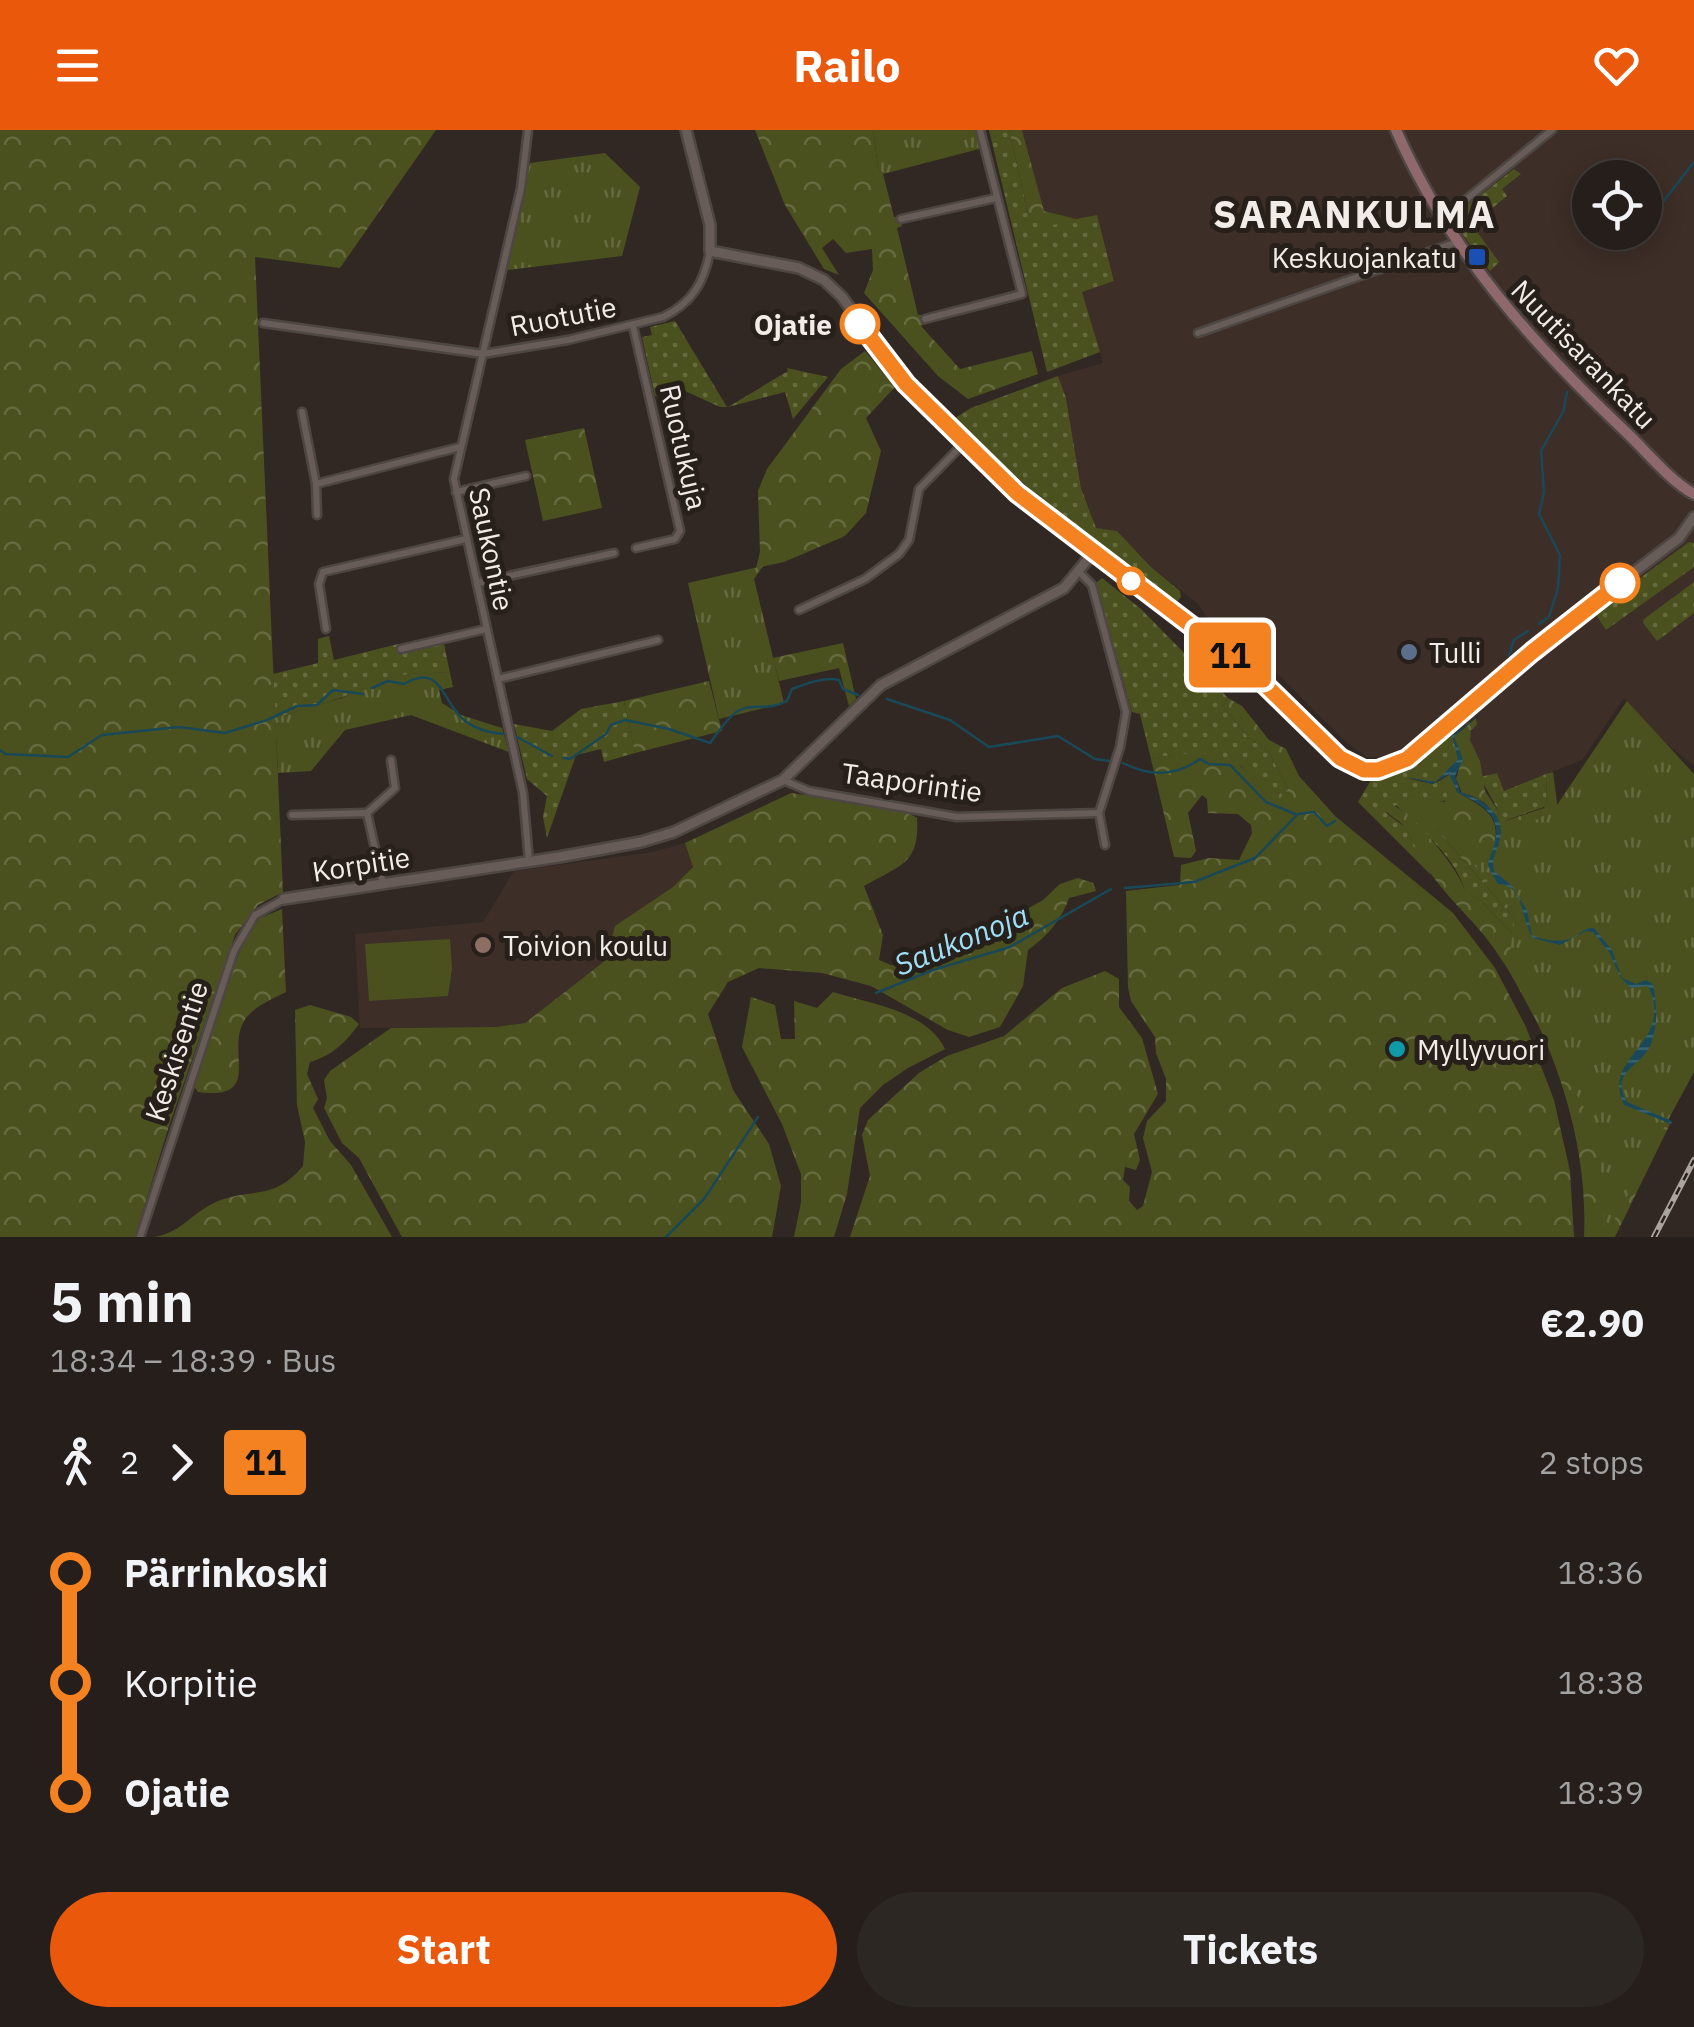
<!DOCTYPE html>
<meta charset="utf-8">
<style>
body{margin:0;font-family:"IBM Plex Sans",sans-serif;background:#2d2724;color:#f1f3f6;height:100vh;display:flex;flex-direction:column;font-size:38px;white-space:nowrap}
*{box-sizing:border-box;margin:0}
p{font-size:32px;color:#a3a2a3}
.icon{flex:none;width:55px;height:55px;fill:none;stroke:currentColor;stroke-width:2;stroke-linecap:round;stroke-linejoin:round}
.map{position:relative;height:1107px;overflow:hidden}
.drawer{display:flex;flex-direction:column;background:#251e1b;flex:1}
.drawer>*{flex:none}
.badge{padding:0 20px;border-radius:8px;font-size:35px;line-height:65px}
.controls{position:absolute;left:1572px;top:30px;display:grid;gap:20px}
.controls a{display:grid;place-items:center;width:90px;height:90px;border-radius:50%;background:#251e1b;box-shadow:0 5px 25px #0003,0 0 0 2px #423c3a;font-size:50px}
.map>.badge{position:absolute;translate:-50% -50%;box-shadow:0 0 0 5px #fff}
.legs{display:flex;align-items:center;gap:15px;height:110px;padding:0 50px;font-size:32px}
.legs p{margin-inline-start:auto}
.overview{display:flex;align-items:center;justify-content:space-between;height:170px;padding:0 50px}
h1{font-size:55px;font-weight:700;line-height:75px}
.button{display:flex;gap:20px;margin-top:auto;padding:20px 50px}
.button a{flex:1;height:115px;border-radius:60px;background:#ea580c;color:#fff;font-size:40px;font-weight:700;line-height:115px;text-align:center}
.button a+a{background:#2d2724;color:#f1f3f6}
ul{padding:0 50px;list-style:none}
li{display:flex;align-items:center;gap:35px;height:110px;font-size:38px}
li i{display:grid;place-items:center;width:15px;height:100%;margin:0 12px;background:currentColor}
li i::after{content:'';width:25px;height:25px;margin:-12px;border:8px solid;border-radius:50%;background:#251e1b}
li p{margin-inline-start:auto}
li:first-child i{background:linear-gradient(#0000 50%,currentColor 0)}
li:last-child i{background:linear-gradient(currentColor 50%,#0000 0)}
header{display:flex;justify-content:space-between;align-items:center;height:130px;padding:0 50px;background:#ea580c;color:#fff;font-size:45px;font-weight:700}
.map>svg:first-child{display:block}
.built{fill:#3d2e27;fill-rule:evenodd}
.grass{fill:url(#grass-dots)}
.forest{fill:url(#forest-crowns)}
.park{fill:url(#park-tufts)}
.pitch{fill:#4a511e}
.water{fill:url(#water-rules)}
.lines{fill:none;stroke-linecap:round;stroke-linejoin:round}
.stream{stroke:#194858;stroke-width:2.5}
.minor-casing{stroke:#4d4642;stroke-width:11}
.tertiary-casing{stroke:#4d4642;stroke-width:14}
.secondary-casing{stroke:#4d4642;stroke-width:15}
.minor{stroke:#675c57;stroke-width:6}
.tertiary{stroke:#675c57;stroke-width:9}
.secondary{stroke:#8f686c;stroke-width:10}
.rail-casing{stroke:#aaa39f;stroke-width:6}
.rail{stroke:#271f1a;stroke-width:2.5;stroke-dasharray:8;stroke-linecap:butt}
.line-1-casing{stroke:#fff;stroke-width:22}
.line-1{stroke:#f58220;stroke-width:15}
.transit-dot{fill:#1a4fb4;stroke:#271f1a;stroke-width:4}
.stop-1-dot{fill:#fff;stroke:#f58220;stroke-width:5}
.service-dot{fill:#5c6f8a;stroke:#271f1a;stroke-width:4}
.education-dot{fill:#8d6e63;stroke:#271f1a;stroke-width:4}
.culture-dot{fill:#0f9aa8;stroke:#271f1a;stroke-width:4}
.labels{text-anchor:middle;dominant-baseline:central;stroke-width:10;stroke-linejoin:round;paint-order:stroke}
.poi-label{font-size:28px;fill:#f2ece9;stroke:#271f1a;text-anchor:start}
.street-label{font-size:28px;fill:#f2ece9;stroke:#271f1a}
.stop-label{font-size:28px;font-weight:bold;fill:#f2ece9;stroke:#271f1a;text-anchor:end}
.water-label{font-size:30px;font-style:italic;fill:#9ee0f9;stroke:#271f1a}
.district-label{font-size:38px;font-weight:bold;letter-spacing:2.5px;fill:#f2ece9;stroke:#271f1a}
</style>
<header><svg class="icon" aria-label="menu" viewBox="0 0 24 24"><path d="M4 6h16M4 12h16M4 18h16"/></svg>Railo<svg class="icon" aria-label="heart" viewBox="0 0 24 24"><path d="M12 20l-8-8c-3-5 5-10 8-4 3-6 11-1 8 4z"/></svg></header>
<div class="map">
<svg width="1694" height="1107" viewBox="0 0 1694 1107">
<defs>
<pattern id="grass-dots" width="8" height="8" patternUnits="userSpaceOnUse" patternTransform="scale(2.5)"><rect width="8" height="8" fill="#4a511e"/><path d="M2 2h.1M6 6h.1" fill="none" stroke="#656a3f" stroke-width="1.8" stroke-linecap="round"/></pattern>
<pattern id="forest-crowns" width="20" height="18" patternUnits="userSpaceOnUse" patternTransform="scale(2.5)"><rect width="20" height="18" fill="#4a511e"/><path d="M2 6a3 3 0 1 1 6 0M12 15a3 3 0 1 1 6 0" fill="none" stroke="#656a3f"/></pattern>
<pattern id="park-tufts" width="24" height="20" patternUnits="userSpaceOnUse" patternTransform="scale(2.5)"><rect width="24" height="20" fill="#4a511e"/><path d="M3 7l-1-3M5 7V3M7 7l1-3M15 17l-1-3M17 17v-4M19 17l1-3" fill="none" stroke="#656a3f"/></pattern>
<pattern id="water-rules" width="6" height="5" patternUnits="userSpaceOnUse" patternTransform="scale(2.5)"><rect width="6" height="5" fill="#194858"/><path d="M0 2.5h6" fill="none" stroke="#3b6370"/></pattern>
</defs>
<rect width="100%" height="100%" fill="#312824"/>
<g class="built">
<path d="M1022,0H1694V636L1661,609L1624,568L1582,630L1504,661L1497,643L1480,647V631L1469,608L1479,584L1421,626L1366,627L1346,612L1259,526L1216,501L1198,474L1151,437L1117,401L1096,398L1081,358L1066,268L1058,246L1103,233L1082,161L1114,151L1097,86L1071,90L1044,81ZM1590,48H1645V102H1590Z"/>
<path d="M685,713L693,737L673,757L616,796L606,830L525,893L495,897L360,898L355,804L483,792L514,741L653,722Z"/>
</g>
<g class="grass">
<path d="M989,0H1009L1028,83L1074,93L1076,89L1097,85L1114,151L1082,162L1100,222L1047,242Z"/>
<path d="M1514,39L1521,44L1502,59L1507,66L1472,95L1499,132L1490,141L1458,98L1457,89L1468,75Z"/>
<path d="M675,191L727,277H720L683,260L655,266L642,207L652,205L650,197Z"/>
<path d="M787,238L828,247L793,289L785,262L728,277L788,241Z"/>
<path d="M1058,246L1066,268L1081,358L1096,398L1117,401L1151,437L1180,461L1181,467L1175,474L1046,375L955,288L971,278Z"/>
<path d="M1689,412L1694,413V437L1606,500L1594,482Z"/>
<path d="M1102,448L1141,479L1228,568L1223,576L1248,607L1269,622L1288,659L1283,664L1262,658L1241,636L1173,625L1151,629L1140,584L1132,582L1096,453Z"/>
<path d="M1694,452V483L1657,511L1643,493L1644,489Z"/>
<path d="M329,506L334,530L398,514L402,523L444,514L450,543C401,540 386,550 343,567C321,575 297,581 275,588L273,544L318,533V509Z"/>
<path d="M624,571L635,623L604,632L601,619L576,625L547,708L543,687L547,666L527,649L514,594L552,601L581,579Z"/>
<path d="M1453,605L1458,629L1436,652L1406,648L1433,654L1441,650L1448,660L1447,670L1437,672L1411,666L1437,700L1566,848L1559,853L1480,770L1465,762C1458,729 1419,698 1396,675L1386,683L1405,697L1431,745L1358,672L1371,650L1394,646Z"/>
<path d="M1497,643L1504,661L1546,644L1547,676L1504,691L1480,647Z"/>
</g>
<g class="forest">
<path d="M0,0H436L340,138L255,127L283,762L258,775L235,805L168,999L135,1107H0Z"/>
<path d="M755,0H873L878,37L883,44L894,87L900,86L902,96L897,98L918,185H922L925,194L921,196L960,239L1032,221L1038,244L968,269L938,246L864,163L873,140L872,119L846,123L833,109L822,118L839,145L824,139L785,75Z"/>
<path d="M1009,0H1022L1044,81L1076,89L1074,93L1048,95L1028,83Z"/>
<path d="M865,221L895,257L866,288L881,321L866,383L845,406L784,432L756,438L760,422L758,361L767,339L841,239Z"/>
<path d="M584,298L602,378L543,391L525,310Z"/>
<path d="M843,513L856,569L849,576L839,538L779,551L773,528Z"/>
<path d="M709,551L722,601L635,623L624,571Z"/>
<path d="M1228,568L1242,576L1269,610L1286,619L1299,646L1335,686L1453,783L1495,838L1526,897L1554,970L1570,1041L1574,1107H850L870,1046L862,1005L868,990L919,943L947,926L1004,906L1062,858L1105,841L1119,849V877L1142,908L1158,964L1134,1004L1140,1030L1136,1040L1125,1037L1123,1050L1130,1057L1129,1071L1137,1080L1143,1076L1152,1042L1143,1008L1147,991L1166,971V949L1156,923L1155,907L1131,871L1128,857L1126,761L1180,755L1181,735L1209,728L1239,730L1252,703L1251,695L1238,684L1208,683L1207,669L1202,665L1188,683L1196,721L1191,728L1174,727L1151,629C1181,623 1218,616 1244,639C1260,654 1261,658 1283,664L1288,659L1269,622L1248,607L1223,576Z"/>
<path d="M1476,588L1477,594L1471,601L1470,610L1480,631L1485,661L1505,691L1544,678L1547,672L1546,644L1553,642L1562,711L1566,848L1437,700L1409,675L1407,669L1411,666L1445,672L1448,661L1441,650L1450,644L1457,662C1482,677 1502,684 1494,717L1498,715C1505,688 1488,669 1462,663L1456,649L1462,628L1454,607Z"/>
<path d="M791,663L905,681L917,688C920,735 899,735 864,756L883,805L879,830L891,835L919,832L935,834L961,826L1004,792L1043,770L1060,754L1078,748L1093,753L1096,761L1069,768C1061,791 1047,806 1028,820L1023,856L1000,897L969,907L948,900L871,856L822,843L759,838L728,852L708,884L733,960L769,1014L781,1056L772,1107H402L359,1028L342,1013L324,978L327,968L324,950L330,941L391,898L495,897L525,893L606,830L615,796L673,757L693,737L685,713Z"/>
<path d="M1387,673C1409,677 1460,740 1465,761L1480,770L1559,853L1664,992L1670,994L1615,1107H1584C1589,1009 1551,899 1495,820C1476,792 1450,771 1431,744C1420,730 1415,712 1405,698C1400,689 1389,687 1384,678Z"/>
<path d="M282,779L286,862C272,869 255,876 246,888C223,919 266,971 198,962L193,955L244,809L260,788Z"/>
<path d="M833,862C871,874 927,881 945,919L908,938L883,955L860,978L847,1064L834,1107H794L801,1072V1044L782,994L742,917L751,867L775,875L781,909H795L794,871L817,878Z"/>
<path d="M310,875L351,887L359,894C345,913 333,925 310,932L307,944L318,969L313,978L330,1011L351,1035L392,1107H154C183,1102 191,1083 216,1072C251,1057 273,1072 303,1036L305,1012L297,975L295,880Z"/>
</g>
<g class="park">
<path d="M873,0H977L979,19L883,44L878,37Z"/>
<path d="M605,23L640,57L622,126L507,140L530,33Z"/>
<path d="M763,436L754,449L784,573L719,589L688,453Z"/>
<path d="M428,542L450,543L453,557L439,560L442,573L461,585L502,598L509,622L411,585L345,600L311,641L278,643L275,588L342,568L386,547Z"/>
<path d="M1627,571L1694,644V942L1605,1107L1599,1005L1508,839L1515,784L1466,725L1553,681Z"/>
</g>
<path class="pitch" d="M450,809L452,838L448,866L369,871L365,814Z"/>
<path class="water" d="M1479,584L1454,607L1463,630L1455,646L1460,662C1480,668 1506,683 1500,709C1497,722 1491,727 1494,741L1511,755L1527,780L1532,805C1543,810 1560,813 1572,808C1582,803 1583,798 1594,798L1612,820L1622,848L1636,854L1646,850L1653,854C1657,874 1658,891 1652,911C1645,937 1608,939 1627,972L1672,991L1671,994L1624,975C1600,925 1676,915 1648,856L1631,858L1621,848L1609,822L1593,802L1586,801L1560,815L1533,808C1520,790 1526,755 1498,754L1488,736C1489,727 1493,721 1495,712C1502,684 1479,673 1458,663L1449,644L1433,654L1406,647L1436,652L1458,629L1452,606Z"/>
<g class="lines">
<g class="stream">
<path d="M1645,95L1694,32"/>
<path d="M1625,121L1639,102"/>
<path d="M1539,494L1549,487L1558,458L1560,425L1539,384L1544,362L1541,321L1563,282L1567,262"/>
<path d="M1509,525L1514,510L1528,501"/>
<path d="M372,558L388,551L404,554C442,532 441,571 464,590C475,599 490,603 503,604"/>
<path d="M887,569L950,590L989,617L1058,606L1095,629L1109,631"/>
<path d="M517,607L552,626"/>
<path d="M0,620L5,624L68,627L102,605L179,597L225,603L267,590L297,576L317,575L333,560L363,564"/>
<path d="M564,628L570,629L606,604L611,595L625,590L669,599L710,613C718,603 728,586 738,581C754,572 767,582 787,571L792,559C805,554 826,546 839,550L843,559L858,565"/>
<path d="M1123,633C1150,647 1175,647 1200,629L1209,634L1230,635L1266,672L1295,684"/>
<path d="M1125,758L1194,752L1255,728L1298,684L1314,682L1327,696L1335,691"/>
<path d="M876,863L933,840L1010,817L1111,759"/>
<path d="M666,1107L704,1069L758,987"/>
</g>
<g class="minor-casing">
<g id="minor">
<path d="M528,0L521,58L454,349L523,663L529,731"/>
<path d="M1443,88L1552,0"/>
<path d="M901,89L996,68"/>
<path d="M925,189L1022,164L980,0"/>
<path d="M263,193L483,224L568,210L663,187C692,173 704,153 710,121"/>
<path d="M633,196L680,401L675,409L636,418"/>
<path d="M1198,203L1457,112"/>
<path d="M302,282L316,354"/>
<path d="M456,362L526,346"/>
<path d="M317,385L316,354L460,317"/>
<path d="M1079,442L1092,455L1126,582L1120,617L1099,683L1105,715"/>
<path d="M477,453L614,423"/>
<path d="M799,480L865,449L899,424L909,410L919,359L965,312"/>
<path d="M326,499L319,454L323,442L466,409"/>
<path d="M401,519L486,499"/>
<path d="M498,549L658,510"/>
<path d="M783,650L809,661L957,687L1099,683"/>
<path d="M367,683L395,658L391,630"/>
<path d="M292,685L367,683L383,754"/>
<path d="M140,1107L234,821L255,785L284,769"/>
</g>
</g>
<g class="tertiary-casing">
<g id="tertiary">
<path d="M686,0L710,95V121L799,138L824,150L842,167L906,254L1038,383L1252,542L1340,628L1364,640L1378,641L1407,629L1580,483L1679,408L1694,387"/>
<path d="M284,769L559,727L641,712L674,702L783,650L881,555L1064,458L1093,423"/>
</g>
</g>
<g class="secondary-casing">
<path id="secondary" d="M1396,0C1448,119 1532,214 1626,302C1647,322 1669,350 1694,364"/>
</g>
<use href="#minor" class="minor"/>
<use href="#tertiary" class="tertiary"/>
<use href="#secondary" class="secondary"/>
<g class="rail-casing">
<path id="rail" d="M1654,1107L1694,1030"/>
</g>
<use href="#rail" class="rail"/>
</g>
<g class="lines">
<g class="line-1-casing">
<path id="line-1" d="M860,194L906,254L1017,363L1252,542L1340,628L1364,640H1378L1407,629L1532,522L1620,453"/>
</g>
<use href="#line-1" class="line-1"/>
</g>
<rect class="transit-dot" x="1467" y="117" width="20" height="20" rx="5"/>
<g class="stop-1-dot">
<circle cx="860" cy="194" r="18"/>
<circle cx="1131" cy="451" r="12"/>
<circle cx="1620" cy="453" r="18"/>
</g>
<circle class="service-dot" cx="1409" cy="522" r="10"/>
<circle class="education-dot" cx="483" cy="815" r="10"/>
<circle class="culture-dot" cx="1397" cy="919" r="10"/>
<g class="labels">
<g class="poi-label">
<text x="1457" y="127" text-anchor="end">Keskuojankatu</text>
<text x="1429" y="522">Tulli</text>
<text x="503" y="815">Toivion koulu</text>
<text x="1417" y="919">Myllyvuori</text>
</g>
<g class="street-label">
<text transform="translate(563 186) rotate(-11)">Ruotutie</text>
<text transform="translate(1584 224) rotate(46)">Nuutisarankatu</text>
<text transform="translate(684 317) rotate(77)">Ruotukuja</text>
<text transform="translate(492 419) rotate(78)">Saukontie</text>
<text transform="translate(912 652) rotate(8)">Taaporintie</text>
<text transform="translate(361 734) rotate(-9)">Korpitie</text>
<text transform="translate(176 921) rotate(-72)">Keskisentie</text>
</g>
<g class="stop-label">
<text x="832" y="194">Ojatie</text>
</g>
<g class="water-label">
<text transform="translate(961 809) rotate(-22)">Saukonoja</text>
</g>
<g class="district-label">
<text x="1355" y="83">SARANKULMA</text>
</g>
</g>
</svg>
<div class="controls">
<a><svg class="icon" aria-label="locate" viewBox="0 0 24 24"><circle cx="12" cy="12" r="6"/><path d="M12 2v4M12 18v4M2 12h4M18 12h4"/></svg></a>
</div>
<b class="badge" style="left:1230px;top:525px;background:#f58220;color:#111">11</b>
</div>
<section class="drawer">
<div class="overview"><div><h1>5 min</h1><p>18:34 – 18:39 · Bus</p></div><b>€2.90</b></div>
<div class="legs"><svg class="icon" aria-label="walk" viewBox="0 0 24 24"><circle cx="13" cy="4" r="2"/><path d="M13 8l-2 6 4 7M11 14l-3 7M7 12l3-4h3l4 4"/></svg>2<svg class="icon" aria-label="forward" viewBox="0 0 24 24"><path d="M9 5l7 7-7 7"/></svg><b class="badge" style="background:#f58220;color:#111">11</b><p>2 stops</p></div>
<ul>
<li><i style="color:#f58220"></i><b>Pärrinkoski</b><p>18:36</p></li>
<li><i style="color:#f58220"></i><span>Korpitie</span><p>18:38</p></li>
<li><i style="color:#f58220"></i><b>Ojatie</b><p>18:39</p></li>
</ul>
<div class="button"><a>Start</a><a>Tickets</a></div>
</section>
